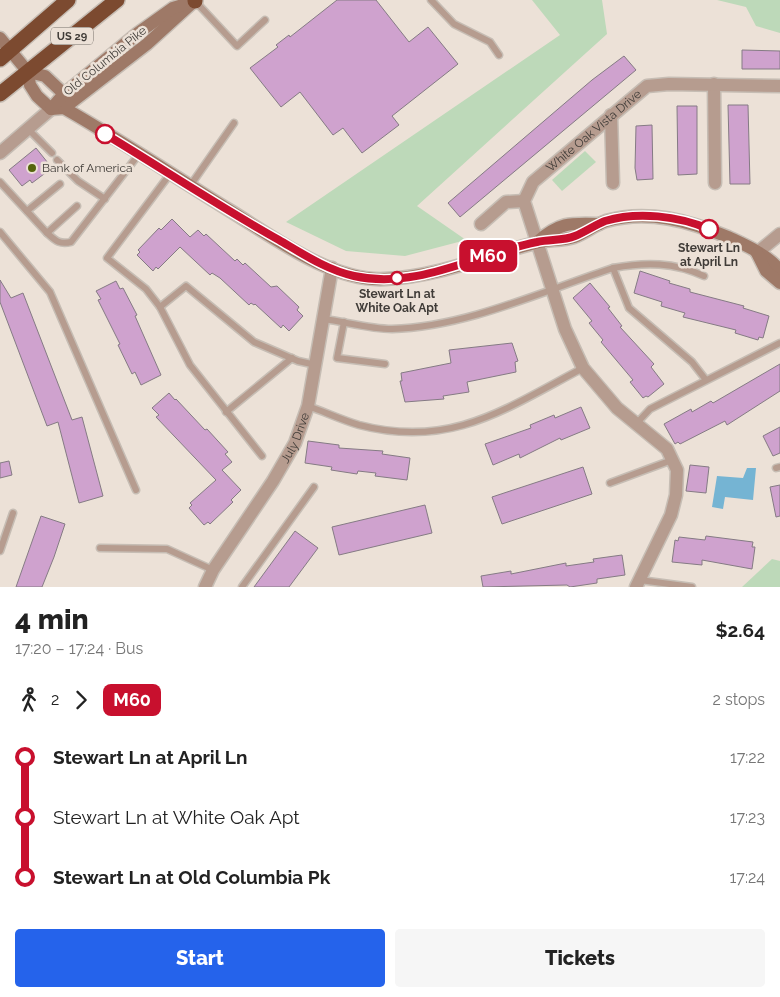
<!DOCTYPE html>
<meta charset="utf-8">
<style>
body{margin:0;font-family:Raleway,sans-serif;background:#f6f6f6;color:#222;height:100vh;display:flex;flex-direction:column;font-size:19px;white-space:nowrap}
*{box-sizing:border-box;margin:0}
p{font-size:16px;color:#767676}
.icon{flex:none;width:28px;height:28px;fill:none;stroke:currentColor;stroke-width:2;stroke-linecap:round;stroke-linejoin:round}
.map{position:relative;height:587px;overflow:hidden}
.details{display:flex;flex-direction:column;background:#fff;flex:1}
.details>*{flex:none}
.badge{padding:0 10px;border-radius:8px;font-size:18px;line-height:32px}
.map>.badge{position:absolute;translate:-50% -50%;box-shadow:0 0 0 2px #fff}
.legs{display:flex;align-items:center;gap:8px;height:55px;padding:0 15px;font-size:16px}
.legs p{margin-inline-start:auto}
.headline{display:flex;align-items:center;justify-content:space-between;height:85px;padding:0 15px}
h1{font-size:28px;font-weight:800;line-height:38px}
.button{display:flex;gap:10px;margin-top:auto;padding:10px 15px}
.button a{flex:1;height:58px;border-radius:5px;background:#2563eb;color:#fff;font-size:20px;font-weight:800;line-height:58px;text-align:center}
.button a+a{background:#f6f6f6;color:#222}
ul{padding:0 15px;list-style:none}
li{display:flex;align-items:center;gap:18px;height:60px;font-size:19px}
li i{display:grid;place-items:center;width:8px;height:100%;margin:0 6px;background:currentColor}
li i::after{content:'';width:12px;height:12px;margin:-6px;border:4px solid;border-radius:50%;background:#fff}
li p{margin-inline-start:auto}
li:first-child i{background:linear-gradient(#0000 50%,currentColor 0)}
li:last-child i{background:linear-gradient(currentColor 50%,#0000 0)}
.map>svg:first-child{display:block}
.green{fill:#bdd9b9}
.water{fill:#75b4d3}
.building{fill:#cfa2ce;stroke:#857b84}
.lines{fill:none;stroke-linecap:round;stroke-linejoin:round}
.lane-casing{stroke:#c6bdb4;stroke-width:9}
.street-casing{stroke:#c6bdb4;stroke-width:15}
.secondary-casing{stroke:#c6bdb4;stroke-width:15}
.highway-casing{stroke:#c6bdb4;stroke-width:18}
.lane{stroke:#b69c8f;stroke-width:6}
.street{stroke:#b69c8f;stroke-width:12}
.secondary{stroke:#9e7967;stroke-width:12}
.highway{stroke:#7c4a30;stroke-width:15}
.line-1-casing{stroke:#fff;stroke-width:11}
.line-1{stroke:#c8102e;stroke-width:8}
.stop-1-dot{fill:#fff;stroke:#c8102e;stroke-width:2.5}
.poi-dot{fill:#54640c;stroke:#ece1d7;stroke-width:2}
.labels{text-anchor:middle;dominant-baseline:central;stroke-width:5;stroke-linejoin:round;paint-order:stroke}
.shield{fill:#ece1d7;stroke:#746e68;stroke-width:1}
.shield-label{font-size:11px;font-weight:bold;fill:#403c38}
.street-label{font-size:12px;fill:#403c38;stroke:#ece1d7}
.poi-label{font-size:12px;fill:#403c38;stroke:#ece1d7;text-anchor:start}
.stop-label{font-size:12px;font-weight:bold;fill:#403c38;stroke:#ece1d7}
</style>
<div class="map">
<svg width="780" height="587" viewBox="0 0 780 587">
<rect width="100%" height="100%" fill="#ece1d7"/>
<g class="green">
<path d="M532,0H602L607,34L417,206L466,240L405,256L346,251L286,222L560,35Z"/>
<path d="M717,0H780V33L756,26L746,7Z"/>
<path d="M585,151L596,162L562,191L552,180Z"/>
<path d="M772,559L780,561V587H742Z"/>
</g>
<path class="water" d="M747,468H756L753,500L725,497L723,509L712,507L717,476L743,478Z"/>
<g class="building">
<path d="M337,0H376L409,42L428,27L458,64L392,116L399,125L362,153L343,128L333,135L300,92L281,107L250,68L278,47L276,45L289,35L290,37Z"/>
<path d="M742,50L780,51V69H742Z"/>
<path d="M624,56L636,70L460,217L448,203L592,80Z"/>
<path d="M728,105H748L750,184H730Z"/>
<path d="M677,106H697V174L678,175Z"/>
<path d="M652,125L653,179L637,180L635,168L636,126Z"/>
<path d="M36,148L52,168L32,183L30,180L22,186L9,170Z"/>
<path d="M172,219L190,237L198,230L204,236L206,234L235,261L237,259L243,265L245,263L271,287L277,286L299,307L297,310L303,316L289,331L283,325L281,328L255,304L254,305L251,303L249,305L220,278L212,273L210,275L180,247L158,269L156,267L153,271L137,255L140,252L138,250L159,228L161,230Z"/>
<path d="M640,271L670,281L669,283L690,289V292L744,306L743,308L769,316L763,338L759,337L758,340L735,333L736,330L683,317L685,313L661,306L662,302L634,293Z"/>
<path d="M0,280L11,298L23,293L72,420L82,417L103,496L79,503L58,422L47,426L0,302Z"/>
<path d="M116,281L120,289L123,288L137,315L135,316L161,375L141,385L135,372L132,374L118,345L120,344L98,300L101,299L96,291Z"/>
<path d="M590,283L610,307L608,308L622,326L620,327L654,364L651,367L664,384L648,397L646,396L643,398L630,382L633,380L601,342L603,340L589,323L592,321L573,298Z"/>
<path d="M512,343L518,361L515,362L516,372L467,382L469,392L443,396L444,399L405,402L400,381H402L401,373L451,363L449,350Z"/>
<path d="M780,364V391L727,425L725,421L680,444L678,442L675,444L664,424L691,409L692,412L711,401L713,403Z"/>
<path d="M169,393L175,400L176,399L205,430L207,429L228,452L225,454L232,462L222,470L241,490L231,500L233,502L210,524L208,522L204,525L189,508L192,505L190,503L216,480L156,417L159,415L152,408Z"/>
<path d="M581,407L590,428L561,440L560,438L520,458L519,454L493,465L485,444L531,428L530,425L554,415L555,418Z"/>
<path d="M780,427V453L773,456L763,436Z"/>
<path d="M308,441L339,445V448L383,451L382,454L410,458L407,480L375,476L376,473L358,471L357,474L331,470L332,467L305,463Z"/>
<path d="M9,461L12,475L0,478V463Z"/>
<path d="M690,465L709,467L706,493L686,491Z"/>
<path d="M583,467L592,494L502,524L492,497Z"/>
<path d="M780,485V516L776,517L770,487Z"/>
<path d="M425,505L432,533L339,555L332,527Z"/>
<path d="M41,516L65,524L54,557L42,587H16Z"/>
<path d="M295,531L318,548L289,587H254Z"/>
<path d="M706,536L753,542L752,547H755L752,569L702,560V565L672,562L675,540L678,541L679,537L705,540Z"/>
<path d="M622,555L625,575L597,579V583L570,587L567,585L483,587L481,576L511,571V574L566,563V566L594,562L593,559Z"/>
</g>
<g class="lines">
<g class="lane-casing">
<g id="lane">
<path d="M431,0L454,24L490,42L499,55"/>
<path d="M195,1L237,46L265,20"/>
<path d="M29,130L52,153"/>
<path d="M57,160L78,181L105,199"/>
<path d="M170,174L107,258L146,289L160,307L190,365L262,456"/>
<path d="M0,182L47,233L77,206"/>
<path d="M190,186L234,123"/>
<path d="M27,211L60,184"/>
<path d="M0,232L50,292L136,490"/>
<path d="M47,233C55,240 59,245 71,242L139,154"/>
<path d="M613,268L629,308L692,362L706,380"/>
<path d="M160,307L186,286L254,342L298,361L316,365"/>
<path d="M324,319C346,322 370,329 392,329C466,327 543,291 613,268C645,262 674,262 704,276"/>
<path d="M344,322L337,358L385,364"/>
<path d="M308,406C325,412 342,420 359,425C451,449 505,409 583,368"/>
<path d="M226,412L292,358"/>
<path d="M636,424L650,409L780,343"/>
<path d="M776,468L780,467"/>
<path d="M610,483L672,460"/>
<path d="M100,548L167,549L213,570"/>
<path d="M0,551L13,513"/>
<path d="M640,580L692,587"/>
<path d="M242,587L314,487"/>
</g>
</g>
<g class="street-casing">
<g id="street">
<path d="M714,84L715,183"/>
<path d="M611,115L613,183"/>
<path d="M0,153L51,109"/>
<path d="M481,224L506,202L524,201"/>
<path d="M757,253L780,234"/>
<path id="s1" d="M205,587L213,570L273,481L295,443L308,406L332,268"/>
<path id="s2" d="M636,587L671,515L676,495L677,470L667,449L617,408L583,368L565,329L524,201L533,182L647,86L669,84L780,86"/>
</g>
</g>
<g class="secondary-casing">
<g id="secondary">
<path d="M0,38L28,72L30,85L37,96L51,109L64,108C120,140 174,176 229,210C273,237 332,282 385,279C437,277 485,256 535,243C547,239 561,241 574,237C585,233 594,225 606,221C648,209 689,221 728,237C745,245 769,255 780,271"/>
<path d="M28,72L45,76L64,94"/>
<path d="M64,108L147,44L191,4"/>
<path d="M51,109L64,94L138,33L173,8L195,1"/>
<path d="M537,242C560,222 570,223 599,224"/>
<path d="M757,253L766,271L780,283"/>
</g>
</g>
<g class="highway-casing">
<g id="highway">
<path d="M195,1V0"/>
<path d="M0,59L68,0"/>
<path d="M0,94L117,0"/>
</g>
</g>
<use href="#lane" class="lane"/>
<use href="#street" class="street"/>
<use href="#secondary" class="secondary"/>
<use href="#highway" class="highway"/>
</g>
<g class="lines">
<g class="line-1-casing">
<path id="line-1" d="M105,134C163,169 220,207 279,240C303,254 327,270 354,276C418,290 476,254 537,242C550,239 563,241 575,236C585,232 595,225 605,221C638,211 678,216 709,229"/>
</g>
<use href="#line-1" class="line-1"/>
</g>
<g class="stop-1-dot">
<circle cx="105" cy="134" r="9"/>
<circle cx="709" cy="229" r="9"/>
<circle cx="397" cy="278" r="6"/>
</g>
<circle class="poi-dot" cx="32" cy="168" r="5"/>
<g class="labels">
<rect class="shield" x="51" y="27.5" width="42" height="17" rx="4"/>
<g class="shield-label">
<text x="72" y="36">US 29</text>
</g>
<g class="street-label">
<text transform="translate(105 61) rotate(-39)">Old Columbia Pike</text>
<text stroke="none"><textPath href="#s2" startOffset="544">White Oak Vista Drive</textPath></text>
<text stroke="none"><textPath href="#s1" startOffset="175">July Drive</textPath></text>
</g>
<g class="poi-label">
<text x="42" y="168">Bank of America</text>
</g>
<g class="stop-label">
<text x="709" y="248">Stewart Ln<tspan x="709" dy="14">at April Ln</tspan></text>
<text x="397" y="294">Stewart Ln at<tspan x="397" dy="14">White Oak Apt</tspan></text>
</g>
</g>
</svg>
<b class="badge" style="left:488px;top:256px;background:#c8102e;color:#fff">M60</b>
</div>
<section class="details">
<div class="headline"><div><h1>4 min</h1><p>17:20 – 17:24 · Bus</p></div><b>$2.64</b></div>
<div class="legs"><svg class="icon" aria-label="walk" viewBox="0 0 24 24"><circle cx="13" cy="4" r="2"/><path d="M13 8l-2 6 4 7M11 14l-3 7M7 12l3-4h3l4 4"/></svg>2<svg class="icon" aria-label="forward" viewBox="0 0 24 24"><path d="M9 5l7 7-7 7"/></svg><b class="badge" style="background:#c8102e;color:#fff">M60</b><p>2 stops</p></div>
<ul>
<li><i style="color:#c8102e"></i><b>Stewart Ln at April Ln</b><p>17:22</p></li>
<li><i style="color:#c8102e"></i><span>Stewart Ln at White Oak Apt</span><p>17:23</p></li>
<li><i style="color:#c8102e"></i><b>Stewart Ln at Old Columbia Pk</b><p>17:24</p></li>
</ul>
<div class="button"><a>Start</a><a>Tickets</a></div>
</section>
